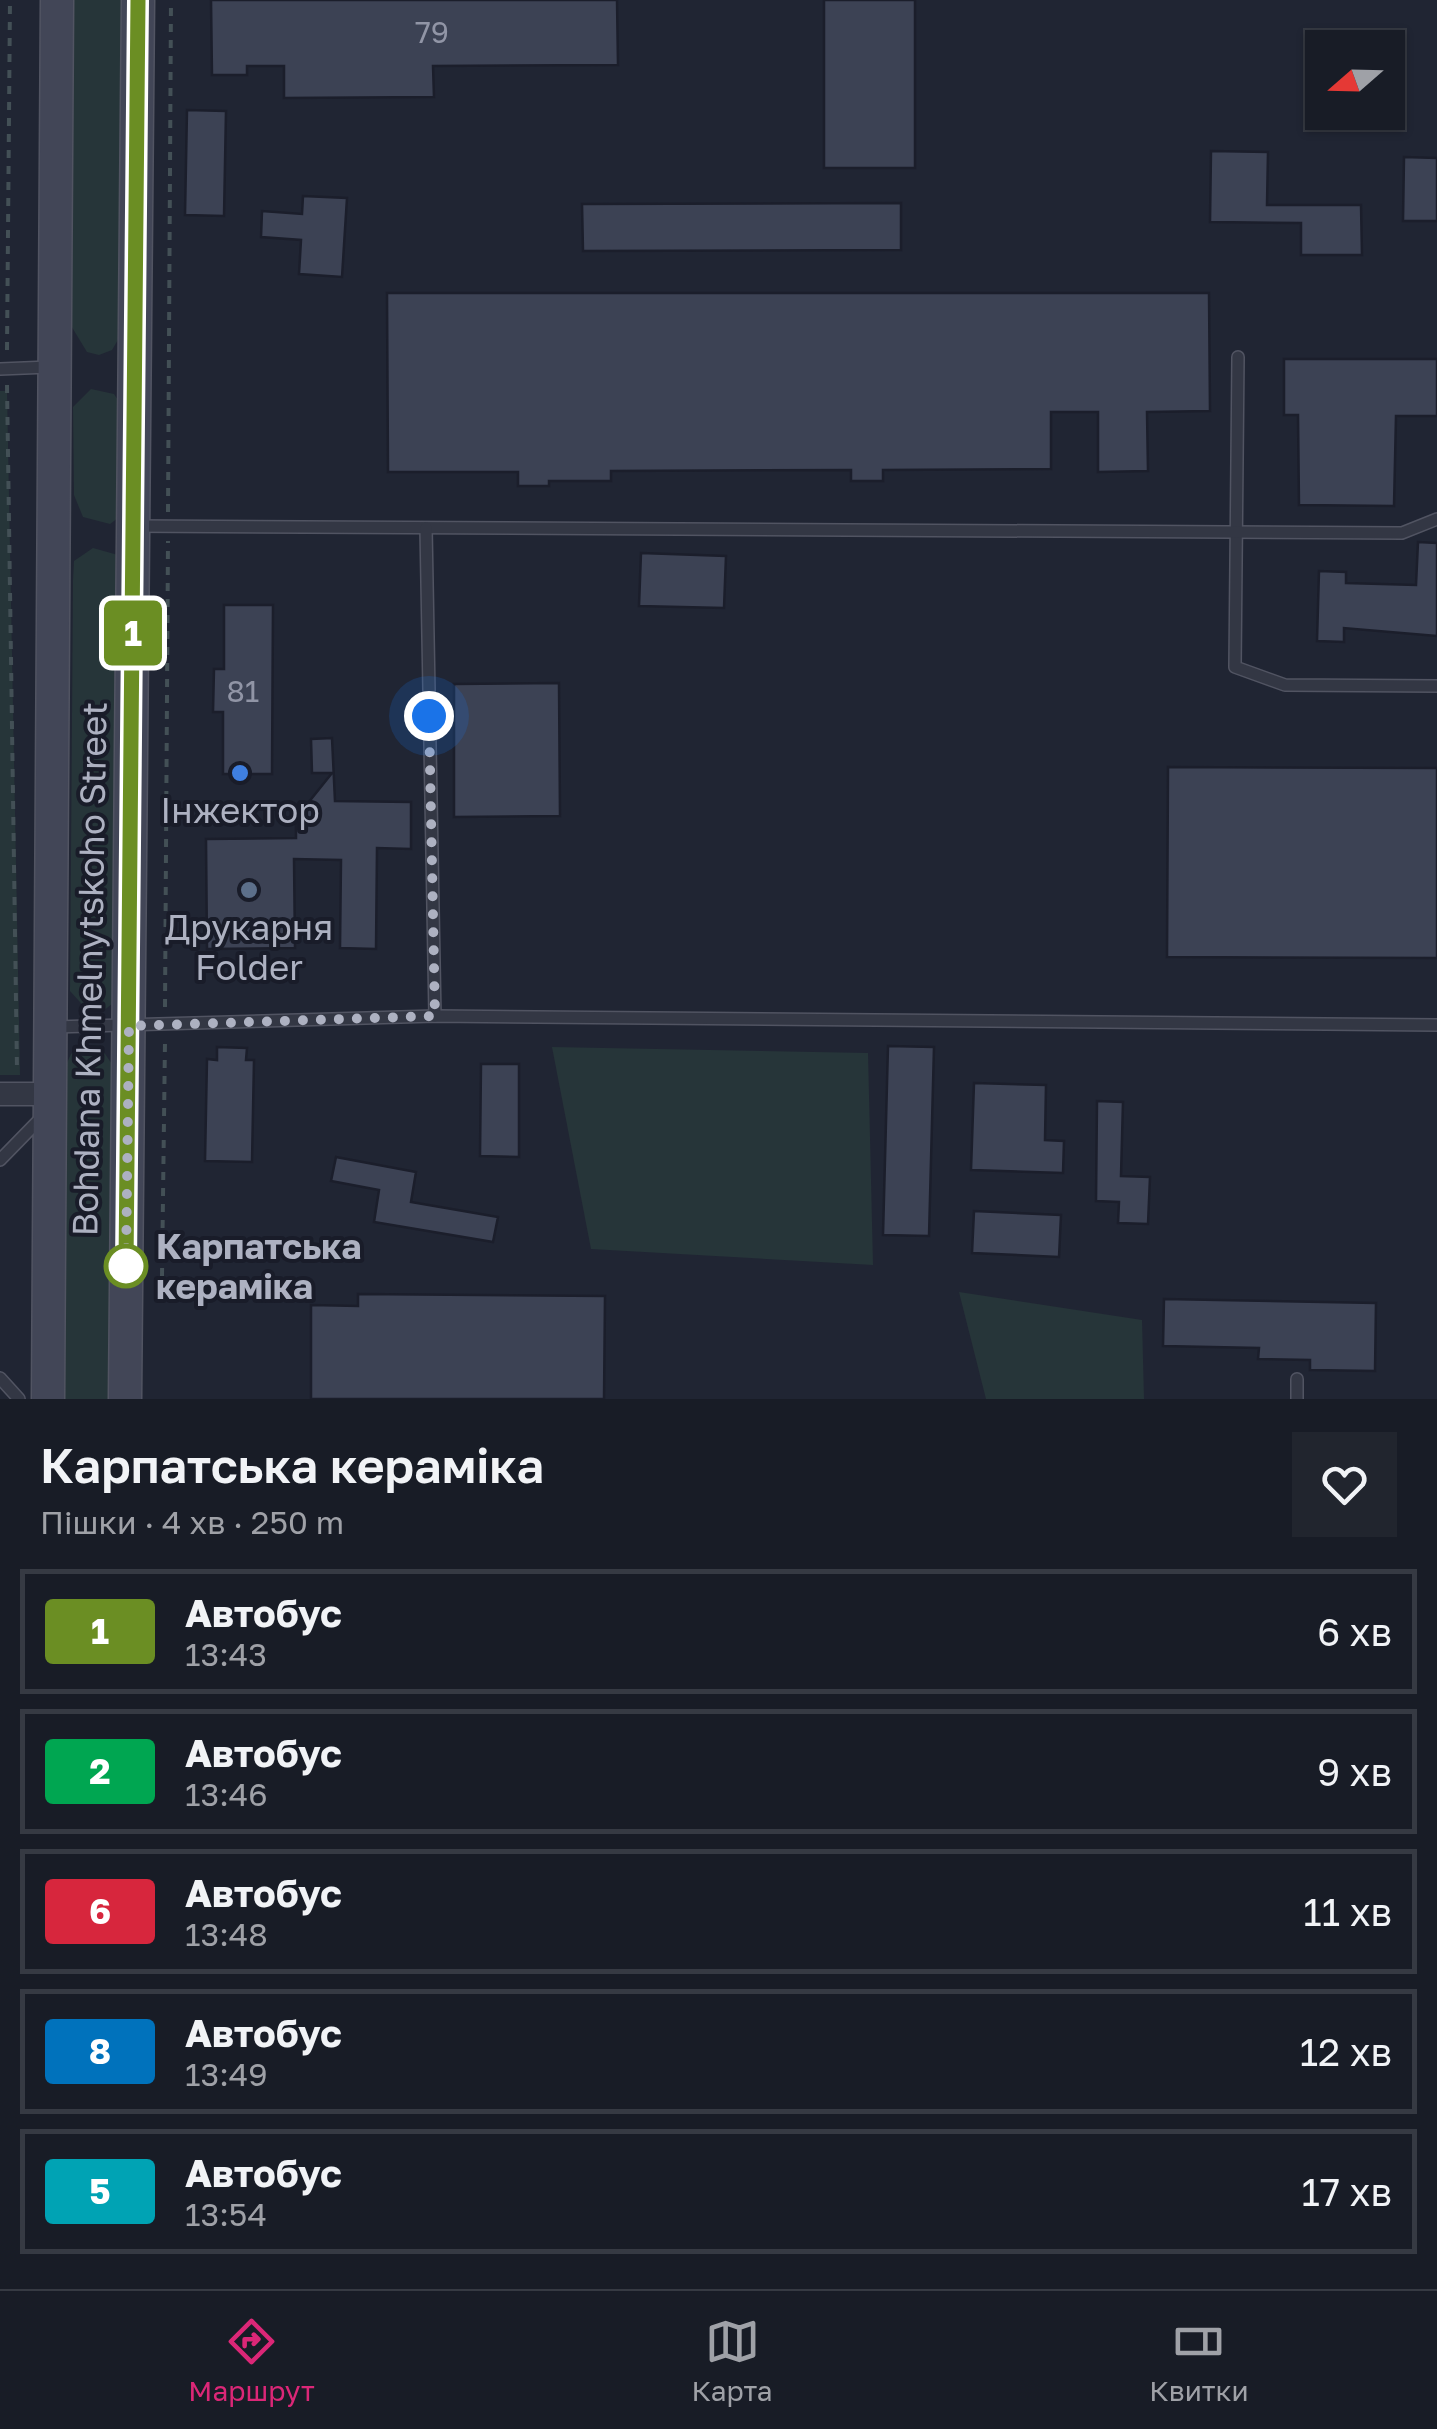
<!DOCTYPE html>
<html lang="uk">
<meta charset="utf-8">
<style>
body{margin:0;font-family:"Golos Text",sans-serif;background:#21252e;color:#f1f3f6;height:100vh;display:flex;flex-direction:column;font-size:38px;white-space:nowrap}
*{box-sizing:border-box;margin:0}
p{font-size:32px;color:#9fa1a7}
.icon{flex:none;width:55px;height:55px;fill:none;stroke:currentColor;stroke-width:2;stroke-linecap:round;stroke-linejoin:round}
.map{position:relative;height:1399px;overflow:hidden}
.panel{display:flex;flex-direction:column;background:#181c26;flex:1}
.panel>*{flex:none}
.badge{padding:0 20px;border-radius:8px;font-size:35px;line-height:65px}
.needle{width:65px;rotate:250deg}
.tools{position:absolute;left:1305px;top:30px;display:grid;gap:20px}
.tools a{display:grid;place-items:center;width:100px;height:100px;border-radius:0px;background:#181c26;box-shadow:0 2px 8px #0004,0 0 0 2px #363a43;font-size:50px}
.you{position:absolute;width:50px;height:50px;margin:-25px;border:8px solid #fff;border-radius:50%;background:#1a73e8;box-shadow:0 0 0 15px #1a73e833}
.map>.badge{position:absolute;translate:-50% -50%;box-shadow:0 0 0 5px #fff}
.round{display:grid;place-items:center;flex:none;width:105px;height:105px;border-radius:0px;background:#21252e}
.overview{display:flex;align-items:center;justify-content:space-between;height:170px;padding:0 40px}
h1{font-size:48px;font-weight:600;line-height:75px}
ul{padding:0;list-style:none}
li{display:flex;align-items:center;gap:30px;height:125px;margin:0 20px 15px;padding:0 20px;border:5px solid #363a43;border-radius:0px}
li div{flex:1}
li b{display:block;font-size:38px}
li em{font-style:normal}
li .badge{min-width:110px;font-weight:700;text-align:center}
.tab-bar{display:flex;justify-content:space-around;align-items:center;height:140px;border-top:2px solid #363a43;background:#181c26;font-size:28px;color:#9fa1a7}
.tab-bar a{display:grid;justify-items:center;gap:5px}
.tab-bar .current{color:#db2777}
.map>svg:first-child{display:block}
.green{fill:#263539}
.building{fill:#3c4254;stroke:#1b1e2b;stroke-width:2.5}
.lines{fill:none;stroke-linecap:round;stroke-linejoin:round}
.lane-casing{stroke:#515462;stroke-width:14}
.street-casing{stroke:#515462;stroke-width:25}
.secondary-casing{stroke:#515462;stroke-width:35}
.path{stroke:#435056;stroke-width:4;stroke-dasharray:8 8;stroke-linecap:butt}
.lane{stroke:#333744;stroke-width:11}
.street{stroke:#333744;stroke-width:22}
.secondary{stroke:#424657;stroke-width:32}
.line-casing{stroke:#fff;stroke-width:22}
.line{stroke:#6b8e23;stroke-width:15}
.walk{stroke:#adb1c1;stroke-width:10;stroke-dasharray:0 18}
.shop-dot{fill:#3f7fe0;stroke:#191c29;stroke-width:4}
.service-dot{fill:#5c6f8a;stroke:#191c29;stroke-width:4}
.stop-dot{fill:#fff;stroke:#6b8e23;stroke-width:5}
.labels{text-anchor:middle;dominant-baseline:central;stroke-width:8;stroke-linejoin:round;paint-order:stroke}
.number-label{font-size:30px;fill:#9195a6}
.poi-label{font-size:35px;fill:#adb1c1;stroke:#191c29}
.street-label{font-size:35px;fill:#adb1c1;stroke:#191c29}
.stop-label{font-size:35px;font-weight:bold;fill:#adb1c1;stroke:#191c29;text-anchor:start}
</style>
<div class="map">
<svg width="1437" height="1399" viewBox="0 0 1437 1399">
<rect width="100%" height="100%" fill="#202533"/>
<g class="green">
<path d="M68,0H122V333L112,350L99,355L87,352L70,324Z"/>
<path d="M91,389L114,394L123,408L122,515L110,524L83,517L74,495L73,407Z"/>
<path d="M0,391H7L20,1075H0Z"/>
<path d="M93,548L118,555L117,1000L103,1011L89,1012L70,991L73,580L74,561Z"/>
<path d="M84,1045H99L118,1073L114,1399H63L66,1065L71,1054Z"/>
<path d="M552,1047L868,1053L873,1265L591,1249Z"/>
<path d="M959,1292L1142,1320L1144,1399H986Z"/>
</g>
<g class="building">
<path d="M211,0H617L618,65L433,66L434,97L284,98V66H247V75H212Z"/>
<rect x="824" y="0" width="91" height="168"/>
<path d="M187,110L226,111L224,216L185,215Z"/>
<path d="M1211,151L1268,152L1267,205H1361L1362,255H1301V223L1210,222Z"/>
<path d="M1404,157L1437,158V221H1403Z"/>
<path d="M303,196L347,198L342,277L299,274L301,240L261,237L262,211L302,214Z"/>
<path d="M901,203V250L583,251L582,204Z"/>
<path d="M387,293H1209L1210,411L1147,412L1148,471L1098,472V412H1051V469L883,470V481H851V470L611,471V481H549V486H518V472H388Z"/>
<path d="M1284,359H1437V416H1396L1394,506L1299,505L1298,415H1284Z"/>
<path d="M1418,542L1437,543V636L1344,628V642L1317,641L1319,571L1346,572V583L1416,585Z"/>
<path d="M641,553L726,556L724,608L639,606Z"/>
<path d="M224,605H273L272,774H223V712H213L214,669H224Z"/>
<path d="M559,683L560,816L454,817V684Z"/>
<path d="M332,738L335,801L411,802V849L377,848L376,949L340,948L341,860L294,859L295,948L207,949L206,839L296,838V818L332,773H312L311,739Z"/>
<path d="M1168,767L1437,768V958L1167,957Z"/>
<path d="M888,1046L934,1047L929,1236L883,1235Z"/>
<path d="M217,1047L247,1048L246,1060H254L252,1162L205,1161L207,1059L217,1060Z"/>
<path d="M481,1064H519V1157L480,1156Z"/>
<path d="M974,1083L1046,1085L1045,1140L1064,1141L1063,1173L971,1170Z"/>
<path d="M1097,1101L1123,1102L1121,1176L1150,1177L1148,1224L1118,1223L1119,1202L1096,1201Z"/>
<path d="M336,1157L416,1172L411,1202L498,1217L493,1242L374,1222L379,1190L331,1181Z"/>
<path d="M974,1211L1061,1215L1059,1257L972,1253Z"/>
<path d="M358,1294L605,1296L604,1399H311V1305L358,1306Z"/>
<path d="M1164,1299L1376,1303L1375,1371L1310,1370V1360L1258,1359L1259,1348L1163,1346Z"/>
</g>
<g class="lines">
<g class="lane-casing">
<g id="lane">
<path d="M1238,357L1235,667L1285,685L1437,686"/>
<path d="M0,369L49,367"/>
<path d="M134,526L1402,533L1437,519"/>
<path d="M426,528L435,1016"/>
<path d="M54,1027L435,1016L1437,1025"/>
<path d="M0,1160L43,1116"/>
<path d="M0,1378L19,1399"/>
<path d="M1297,1399V1379"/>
</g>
</g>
<g class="street-casing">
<path id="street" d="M0,1094H50"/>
</g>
<g class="secondary-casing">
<g id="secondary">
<path d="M48,1399L57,0"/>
<path d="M125,1399L138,0"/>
</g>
</g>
<g class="path">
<path d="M7,350L10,0"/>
<path d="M7,385L17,1070"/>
<path d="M168,512L171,0"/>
<path d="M165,1007L168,541"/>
<path d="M162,1276L165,1041"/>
</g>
<use href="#lane" class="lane"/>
<use href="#street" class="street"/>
<use href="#secondary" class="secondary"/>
</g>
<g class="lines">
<g class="line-casing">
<path id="line" d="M126,1266L138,0"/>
</g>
<use href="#line" class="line"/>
<path class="walk" d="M126,1266L129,1026L435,1016L429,716"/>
</g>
<circle class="shop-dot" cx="240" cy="773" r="10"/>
<circle class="service-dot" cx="249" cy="890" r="10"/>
<circle class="stop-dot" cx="126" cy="1266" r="20"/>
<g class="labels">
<g class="number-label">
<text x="432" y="32">79</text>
<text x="243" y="691">81</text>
</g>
<g class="poi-label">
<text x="240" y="810">Інжектор</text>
<text x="249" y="927">Друкарня<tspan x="249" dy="40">Folder</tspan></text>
</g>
<g class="street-label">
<text transform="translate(89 969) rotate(-89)">Bohdana Khmelnytskoho Street</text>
</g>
<g class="stop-label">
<text x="156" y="1246">Карпатська<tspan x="156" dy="40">кераміка</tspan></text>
</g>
</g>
</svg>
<div class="tools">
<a><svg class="needle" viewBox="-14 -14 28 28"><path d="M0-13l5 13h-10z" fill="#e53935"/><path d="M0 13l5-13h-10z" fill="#9fa1a7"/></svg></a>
</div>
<div class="you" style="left:429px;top:716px"></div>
<b class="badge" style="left:133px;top:633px;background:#6b8e23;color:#fff">1</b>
</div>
<section class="panel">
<div class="overview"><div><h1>Карпатська кераміка</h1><p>Пішки · 4 хв · 250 m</p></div><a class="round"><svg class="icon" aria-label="heart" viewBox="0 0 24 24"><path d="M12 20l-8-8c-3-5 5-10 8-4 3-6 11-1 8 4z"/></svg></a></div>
<ul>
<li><span class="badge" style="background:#6b8e23;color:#fff">1</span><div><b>Автобус</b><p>13:43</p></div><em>6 хв</em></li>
<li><span class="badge" style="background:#00a651;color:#fff">2</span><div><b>Автобус</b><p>13:46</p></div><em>9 хв</em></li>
<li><span class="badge" style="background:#d7263d;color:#fff">6</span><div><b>Автобус</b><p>13:48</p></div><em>11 хв</em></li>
<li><span class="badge" style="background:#0072bc;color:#fff">8</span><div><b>Автобус</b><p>13:49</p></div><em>12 хв</em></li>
<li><span class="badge" style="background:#00a3b4;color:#fff">5</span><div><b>Автобус</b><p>13:54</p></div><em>17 хв</em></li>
</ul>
</section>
<nav class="tab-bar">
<a class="current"><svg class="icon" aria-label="directions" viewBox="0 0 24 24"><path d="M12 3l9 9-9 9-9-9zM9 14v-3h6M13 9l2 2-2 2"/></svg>Маршрут</a>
<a><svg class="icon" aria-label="map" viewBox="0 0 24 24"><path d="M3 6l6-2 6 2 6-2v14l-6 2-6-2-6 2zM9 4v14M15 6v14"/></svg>Карта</a>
<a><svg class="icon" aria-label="tickets" viewBox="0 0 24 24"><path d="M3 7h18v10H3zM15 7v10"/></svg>Квитки</a>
</nav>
